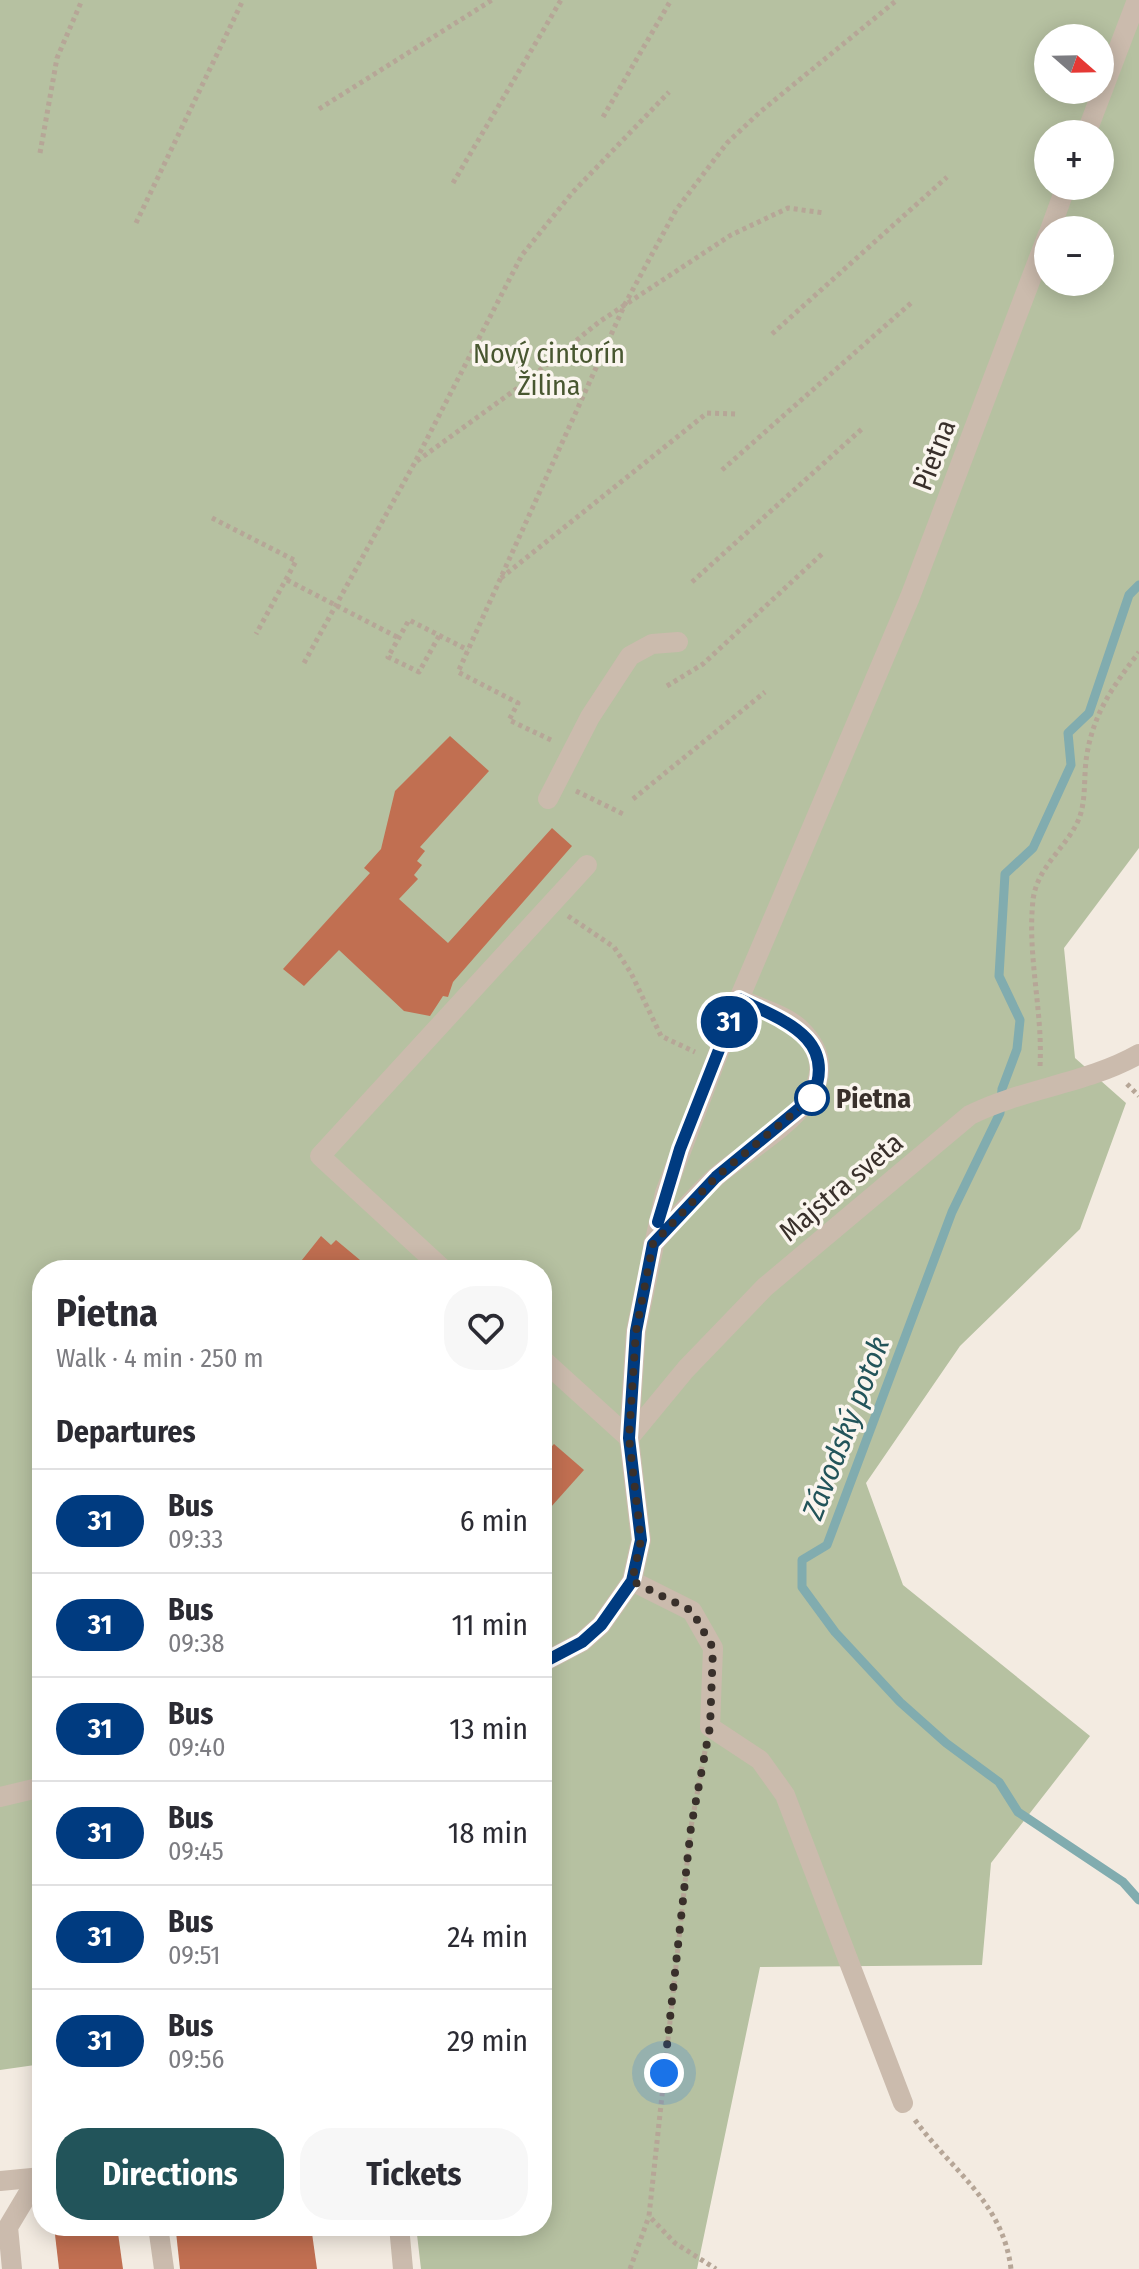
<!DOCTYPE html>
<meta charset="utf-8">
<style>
body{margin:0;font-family:"Fira Sans Condensed",sans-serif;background:#f7f7f7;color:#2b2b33;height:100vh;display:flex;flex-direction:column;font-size:30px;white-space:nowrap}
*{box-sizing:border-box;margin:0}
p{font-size:26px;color:#7c7c81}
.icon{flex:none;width:44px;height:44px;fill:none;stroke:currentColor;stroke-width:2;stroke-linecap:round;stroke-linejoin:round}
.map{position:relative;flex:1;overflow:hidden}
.side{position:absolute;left:32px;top:1260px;width:520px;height:976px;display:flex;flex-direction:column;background:#fff;border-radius:32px;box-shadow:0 4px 20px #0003}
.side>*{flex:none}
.badge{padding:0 16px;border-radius:26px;font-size:28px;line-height:52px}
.needle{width:52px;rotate:110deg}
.tools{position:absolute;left:1034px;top:24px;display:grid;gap:16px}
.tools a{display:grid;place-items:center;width:80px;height:80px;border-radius:50%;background:#fff;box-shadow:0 4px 20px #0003;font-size:40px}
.you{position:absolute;width:40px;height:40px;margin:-20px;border:6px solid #fff;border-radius:50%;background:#1a73e8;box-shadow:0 0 0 12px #1a73e833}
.map>.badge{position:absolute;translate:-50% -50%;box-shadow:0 0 0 4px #fff}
h2{padding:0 24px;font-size:30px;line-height:72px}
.round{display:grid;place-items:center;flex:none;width:84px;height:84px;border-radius:32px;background:#f7f7f7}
.overview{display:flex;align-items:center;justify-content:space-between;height:136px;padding:0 24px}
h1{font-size:38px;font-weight:700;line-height:60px}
.button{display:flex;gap:16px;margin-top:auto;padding:16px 24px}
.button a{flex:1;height:92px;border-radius:32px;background:#22545a;color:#fff;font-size:32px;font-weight:700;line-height:92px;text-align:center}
.button a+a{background:#f7f7f7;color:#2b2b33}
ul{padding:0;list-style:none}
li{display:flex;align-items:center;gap:24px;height:104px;padding:0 24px;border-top:2px solid #e1e1e2}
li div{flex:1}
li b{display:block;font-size:30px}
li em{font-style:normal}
li .badge{min-width:88px;font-weight:700;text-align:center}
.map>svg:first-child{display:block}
.green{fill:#b6c1a1;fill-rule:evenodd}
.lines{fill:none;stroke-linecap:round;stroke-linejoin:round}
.stream{stroke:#81acaf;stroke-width:9}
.building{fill:#c16f51}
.path{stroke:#b6a697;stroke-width:5;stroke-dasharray:4 4;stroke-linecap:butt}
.minor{stroke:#cbbbad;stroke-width:20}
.line-casing{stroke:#fff;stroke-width:18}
.line{stroke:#003b80;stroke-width:12}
.walk{stroke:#39302b;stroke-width:8;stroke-dasharray:0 14.4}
.stop-dot{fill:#fff;stroke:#003b80;stroke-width:4}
.labels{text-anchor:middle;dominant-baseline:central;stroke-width:7;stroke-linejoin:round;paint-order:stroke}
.park-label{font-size:28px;fill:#485730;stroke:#faf5ee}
.street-label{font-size:28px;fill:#39302b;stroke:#faf5ee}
.stop-label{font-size:28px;font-weight:bold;fill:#39302b;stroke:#faf5ee;text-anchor:start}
.water-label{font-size:30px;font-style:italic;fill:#22545a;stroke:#faf5ee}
</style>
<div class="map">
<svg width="1139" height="2269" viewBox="0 0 1139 2269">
<rect width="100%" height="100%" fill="#f3ebe1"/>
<path class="green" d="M0,0H1139V848L1064,948L1075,1058L1126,1103L1080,1229L960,1346L866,1483L903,1585L1090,1736L991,1863L982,1965L760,1967L697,2269H421L416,2226H542V1270H42V2064L0,2070ZM1048,38H1100V90H1048ZM1048,134H1100V186H1048ZM1048,230H1100V282H1048Z"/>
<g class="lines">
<path class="stream" d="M1139,585L1129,595L1089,713L1068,733L1071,765L1033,848L1005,874L999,976L1020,1020L1017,1049L1002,1089L1000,1113L952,1212L827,1545L802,1560V1587L835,1632L900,1702L946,1743L999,1782L1018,1812L1123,1882L1139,1900"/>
</g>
<g class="building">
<path d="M450,736L489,771L420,847L425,851L417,861L422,865L414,875L418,879L399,899L448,943L552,828L572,846L453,982L448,997L443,996L430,1016L404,1011L339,950L304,986L283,969L370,873L364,868L381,849L395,791Z"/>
<path d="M321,1236L331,1245L336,1240L372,1270H294Z"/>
<path d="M554,1444L584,1470L542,1517V1457Z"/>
<path d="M54,2226H117L123,2269H59Z"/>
<path d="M221,2226H311L317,2269H180L176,2232Z"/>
</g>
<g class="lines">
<g class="path">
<path d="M319,109L492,0"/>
<path d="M603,117L671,0"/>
<path d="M40,153L57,58L82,0"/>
<path d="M453,183L561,0"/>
<path d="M136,223L243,0"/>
<path d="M772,334L947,177"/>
<path d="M417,461L519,387L599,322L731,235L788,208L824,213"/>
<path d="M722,470L911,303"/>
<path d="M212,518L296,561L256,634"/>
<path d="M501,578L707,413L738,414"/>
<path d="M287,580L399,638"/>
<path d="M692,582L864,427"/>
<path d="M439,636L419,672L388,657L409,620L468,650"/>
<path d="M304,663L414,464L522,255L572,193L669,92"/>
<path d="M667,686L703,664L824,552"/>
<path d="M551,740L509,720L518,703L458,672L625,304L676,210L727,143L760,112L897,0"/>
<path d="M576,791L625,815"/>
<path d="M633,799L765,692"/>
<path d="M568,916L614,947L631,973L661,1036L695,1052"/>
<path d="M1040,1066C1043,1011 1027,956 1033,900C1037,867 1065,849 1078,821C1087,801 1083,776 1087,754C1094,712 1114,685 1139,652"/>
<path d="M1127,1084L1139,1096"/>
<path d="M705,1751L691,1827L649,2216L675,2243L716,2269"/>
<path d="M915,2120C952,2171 1003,2202 1011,2269"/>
<path d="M630,2269L649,2216"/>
</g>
<g class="minor">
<path d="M1086,134L1137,0"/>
<path d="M1050,230L1066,186"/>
<path d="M548,799L590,717L630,656L652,644L678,642"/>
<path d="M653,1244C674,1221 694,1196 717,1176C756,1142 863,1090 800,1029C786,1015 757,1007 739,999"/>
<path d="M444,1270L320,1156L587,865"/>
<path d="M542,1359L629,1438L686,1369L765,1287L970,1115C1024,1088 1086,1084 1139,1054"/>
<path d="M632,1581L692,1611L713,1648L710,1727L760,1760L785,1795L903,2103"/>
<path d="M542,1663L582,1642L601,1625L632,1581L641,1540L629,1438L636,1331L665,1193L739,999L910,597L1048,234"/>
<path d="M0,1797L42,1787"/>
<path d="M0,2181L42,2177"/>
<path d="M158,2226L164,2269"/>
<path d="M399,2226L403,2269"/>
<path d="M12,2269L8,2227L38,2177"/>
</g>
</g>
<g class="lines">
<g class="line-casing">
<path id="line" d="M542,1663L582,1642L601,1625L632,1581L641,1540L629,1438L636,1331L653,1244L716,1177L812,1098C839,1038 782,1020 739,999L680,1149L658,1222"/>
</g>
<use href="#line" class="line"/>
<path class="walk" d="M664,2073L691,1827L710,1727L713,1648L692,1611L632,1581L641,1540L629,1438L636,1331L653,1244L716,1177L812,1098"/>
</g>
<circle class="stop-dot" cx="812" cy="1098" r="16"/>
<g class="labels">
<g class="park-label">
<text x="549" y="353">Nový cintorín<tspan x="549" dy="32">Žilina</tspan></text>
</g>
<g class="street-label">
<text transform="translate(934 455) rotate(-69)">Pietna</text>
<text transform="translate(841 1187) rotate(-40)">Majstra sveta</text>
</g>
<g class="stop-label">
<text x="836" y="1098">Pietna</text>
</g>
<g class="water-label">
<text transform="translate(846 1428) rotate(-69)">Závodský potok</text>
</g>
</g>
</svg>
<div class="tools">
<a><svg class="needle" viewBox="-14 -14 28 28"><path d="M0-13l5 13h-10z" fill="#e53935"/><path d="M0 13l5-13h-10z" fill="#7c7c81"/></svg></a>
<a>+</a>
<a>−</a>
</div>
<div class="you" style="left:664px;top:2073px"></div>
<b class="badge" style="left:729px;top:1022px;background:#003b80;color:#fff">31</b>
<section class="side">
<div class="overview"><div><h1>Pietna</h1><p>Walk · 4 min · 250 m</p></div><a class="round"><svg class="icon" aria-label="heart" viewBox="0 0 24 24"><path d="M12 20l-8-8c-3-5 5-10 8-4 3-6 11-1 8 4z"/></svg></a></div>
<h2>Departures</h2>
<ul>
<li><span class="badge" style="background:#003b80;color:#fff">31</span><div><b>Bus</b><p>09:33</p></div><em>6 min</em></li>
<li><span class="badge" style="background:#003b80;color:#fff">31</span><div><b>Bus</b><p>09:38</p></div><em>11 min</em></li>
<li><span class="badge" style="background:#003b80;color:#fff">31</span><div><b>Bus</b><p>09:40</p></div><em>13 min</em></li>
<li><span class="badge" style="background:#003b80;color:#fff">31</span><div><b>Bus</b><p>09:45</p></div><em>18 min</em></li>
<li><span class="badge" style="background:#003b80;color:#fff">31</span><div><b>Bus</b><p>09:51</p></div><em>24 min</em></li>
<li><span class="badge" style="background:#003b80;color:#fff">31</span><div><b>Bus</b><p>09:56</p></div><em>29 min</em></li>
</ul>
<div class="button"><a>Directions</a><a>Tickets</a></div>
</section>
</div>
